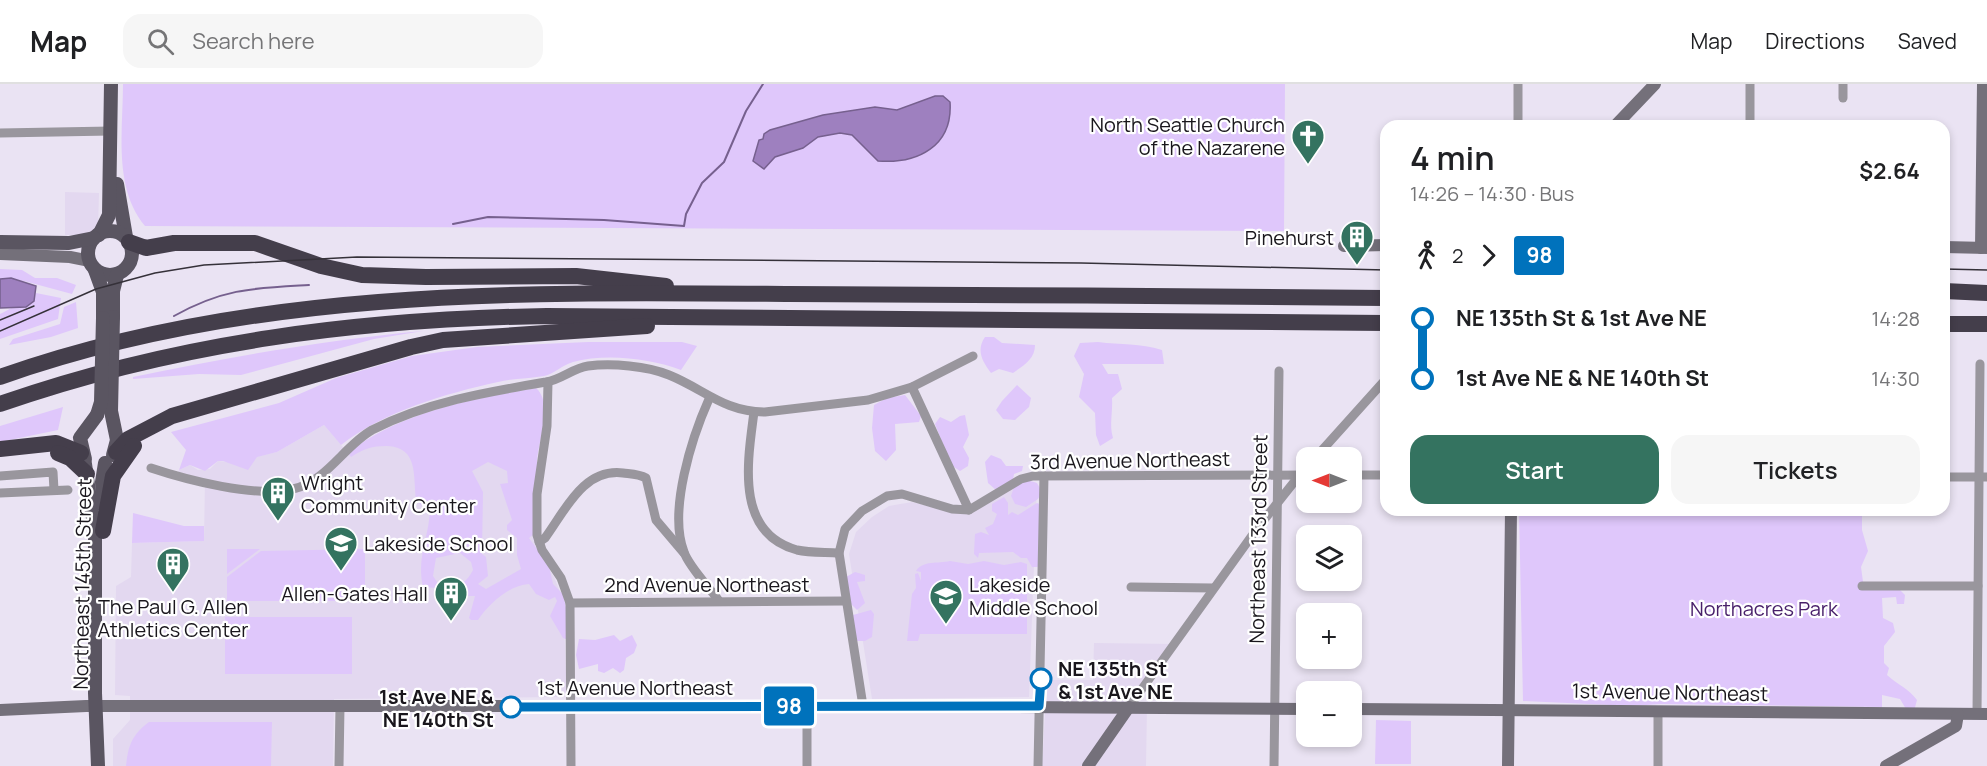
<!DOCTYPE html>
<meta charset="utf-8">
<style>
body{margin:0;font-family:Manrope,sans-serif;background:#f6f6f6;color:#202124;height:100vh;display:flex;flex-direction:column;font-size:22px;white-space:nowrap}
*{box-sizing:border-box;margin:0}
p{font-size:20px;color:#757577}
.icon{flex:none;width:33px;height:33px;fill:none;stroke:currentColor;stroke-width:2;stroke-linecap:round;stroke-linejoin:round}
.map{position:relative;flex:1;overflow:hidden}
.panel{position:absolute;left:1380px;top:36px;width:570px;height:396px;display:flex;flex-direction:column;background:#fff;border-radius:18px;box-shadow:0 3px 9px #0003}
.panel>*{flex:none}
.badge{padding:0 12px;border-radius:4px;font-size:21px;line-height:39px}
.needle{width:39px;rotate:270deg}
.fabs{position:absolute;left:1296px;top:363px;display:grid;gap:12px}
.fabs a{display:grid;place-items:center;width:66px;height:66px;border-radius:12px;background:#fff;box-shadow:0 3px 9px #0003;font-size:30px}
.map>.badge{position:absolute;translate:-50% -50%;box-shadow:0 0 0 3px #fff}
.legs{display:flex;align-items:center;gap:9px;height:66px;padding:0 30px;font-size:20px}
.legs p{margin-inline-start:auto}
.summary{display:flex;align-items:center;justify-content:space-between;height:102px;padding:0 30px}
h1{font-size:33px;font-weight:600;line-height:45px}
.action{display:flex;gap:12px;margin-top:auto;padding:12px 30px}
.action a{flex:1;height:69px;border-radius:18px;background:#347360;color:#fff;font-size:24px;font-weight:600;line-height:69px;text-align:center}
.action a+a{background:#f6f6f6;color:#202124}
ul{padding:0 30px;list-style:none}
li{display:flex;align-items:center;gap:21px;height:60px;font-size:22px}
li i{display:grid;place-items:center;width:9px;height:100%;margin:0 8px;background:currentColor}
li i::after{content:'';width:15px;height:15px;margin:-8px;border:4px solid;border-radius:50%;background:#fff}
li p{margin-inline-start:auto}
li:first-child i{background:linear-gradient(#0000 50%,currentColor 0)}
li:last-child i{background:linear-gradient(currentColor 50%,#0000 0)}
header{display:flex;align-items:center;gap:36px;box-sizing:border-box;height:84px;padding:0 30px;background:#fff;border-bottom:2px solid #e0e0e0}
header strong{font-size:28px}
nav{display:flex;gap:33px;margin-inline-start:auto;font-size:21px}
.search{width:420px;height:54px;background:#f6f6f6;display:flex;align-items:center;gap:15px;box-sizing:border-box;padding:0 21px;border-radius:18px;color:#757577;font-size:22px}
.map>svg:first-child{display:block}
.built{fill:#e3d8f0}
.green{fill:#dfc7fb;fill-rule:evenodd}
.water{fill:#9e80bf;stroke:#76608e;stroke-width:1.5}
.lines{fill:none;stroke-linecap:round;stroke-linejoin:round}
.stream{stroke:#76608e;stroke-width:2}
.street{stroke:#99969d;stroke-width:9}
.secondary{stroke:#74707a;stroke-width:12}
.primary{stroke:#5a5561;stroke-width:14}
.highway{stroke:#443e4b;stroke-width:16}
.tram{stroke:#353139;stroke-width:1.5}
.primary-bridge{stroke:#5a5561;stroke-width:14}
.line-1-casing{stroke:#fff;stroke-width:14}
.line-1{stroke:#0072bc;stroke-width:9}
.stop-1-dot{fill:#fff;stroke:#0072bc;stroke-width:3}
.labels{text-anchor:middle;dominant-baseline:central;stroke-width:4.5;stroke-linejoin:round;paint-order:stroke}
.poi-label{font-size:20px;fill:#19161c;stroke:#fff;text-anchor:end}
.street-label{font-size:20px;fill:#19161c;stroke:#fff}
.park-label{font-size:20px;fill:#481f6a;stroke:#fff}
.stop-label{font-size:20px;font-weight:bold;fill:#19161c;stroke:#fff;text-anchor:start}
</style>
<header>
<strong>Map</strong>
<div class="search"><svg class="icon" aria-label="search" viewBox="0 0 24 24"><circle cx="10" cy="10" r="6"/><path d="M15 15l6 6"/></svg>Search here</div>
<nav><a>Map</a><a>Directions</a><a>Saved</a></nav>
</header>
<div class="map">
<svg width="1987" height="682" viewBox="0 0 1987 682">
<rect width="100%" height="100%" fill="#eae3f3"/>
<g class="built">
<path d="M65,108L99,109L98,144L87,151H65Z"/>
<path d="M538,306L542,314L533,393L542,473L554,493L563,515L567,613L334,615L333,682H113V655L130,636V612L115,611L116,502L131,493L132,459L204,457L205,396L178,389L179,386L190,381L198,386L210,385L218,377L230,378L277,368L324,341L348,369L390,343L438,326Z"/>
<path d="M1037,402L1029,613L872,615L849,470L856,448L872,433L889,422L912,418L955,429L1013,404Z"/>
<path d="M1094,559L1175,560L1130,623H1147L1146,682H1042L1047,596H1093Z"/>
</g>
<g class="green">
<path d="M123,0H1285L1284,147L145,142C113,104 123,46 123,0Z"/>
<path d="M0,185L22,186L35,194H57L76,201L72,210L24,197L0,195Z"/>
<path d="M36,209L61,214L58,235L0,255V230C5,228 9,225 13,223C25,219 31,224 36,209Z"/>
<path d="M76,218L78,244L51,253L9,261L13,255L60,240L64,223Z"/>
<path d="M423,247L374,255L241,291L199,290L133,295V293C229,273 325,256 423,247Z"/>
<path d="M985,253H994L1002,259L1035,261C1035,275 1024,281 1013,289L999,285L991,289C982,277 976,266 985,253Z"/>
<path d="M588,258H682L697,262L681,286C650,274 605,269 573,278C562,281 554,290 544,292C529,295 513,294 498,298C444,310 385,327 341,361L324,341L277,368L257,373L248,386L223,377H218L205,387L190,381L179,386L186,366L171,348L279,319L336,294L412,272L477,263Z"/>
<path d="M1098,258C1121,261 1140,259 1162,266L1164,280H1102L1108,290H1118L1122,305L1112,314C1113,328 1109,341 1113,354L1100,362L1096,351L1095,329L1079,313L1084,290L1074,272L1080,259Z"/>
<path d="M1017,301L1031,314L1029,323L1015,336L1003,335L996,326L1002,317Z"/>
<path d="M536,304C554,320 538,357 537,377C537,401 536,425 535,449L529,454L549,482L553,500L563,510L567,528L568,556L563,554L550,532L557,517L555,513L549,516L536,510L529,500C509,501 489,520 478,536H471L469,534L475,512H438L436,504L423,503C416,472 430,452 430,423L421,421L416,416C413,393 419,363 387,362C372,362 363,365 351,373L348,369C400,328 472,315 536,304ZM488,378L507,387L508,399L500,400L512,436L507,441V446L517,454V471L521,485L486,505L478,500L488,492L486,473L482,470L483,408L472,387ZM460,469L471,478L473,486C465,502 457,502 439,501L433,492L436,474Z"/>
<path d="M905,311L921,332L919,338L895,340L896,366L886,377L875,367L872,344L874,321L887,314Z"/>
<path d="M63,323L58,346L0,358V342Z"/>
<path d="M965,331L969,351L963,363L969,374L968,382L960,387L951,381L935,340L940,333L951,338L960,332Z"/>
<path d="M991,371L1001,375L1006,382H1023L1022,387L1014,390L1013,396L996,406L988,399L985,378Z"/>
<path d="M1027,396L1037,399L1042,408L1038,415L1026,423L1015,420L1011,412L1014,403Z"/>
<path d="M1004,413L1008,419V431L1012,428L1018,431L1037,419L1042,421L1040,481L1037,483H1032L1027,474H1021L1013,468L979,469L978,474L974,470L975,450L981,448L989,451L985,444L993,440L997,430L992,427V420Z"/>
<path d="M1519,426H1862V446L1868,467L1861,483L1864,505L1900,506L1905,511L1904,520H1897L1896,513L1882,514L1883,534L1893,539L1895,548L1884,562V579L1889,584L1887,591C1898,601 1908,604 1917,616L1914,627L1906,625L1900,615L1882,611V623L1660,620L1633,622L1523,617Z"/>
<path d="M133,429L184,442H204V457L132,459Z"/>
<path d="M227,465H260L227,490Z"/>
<path d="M365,465V517H227V493L261,467Z"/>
<path d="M950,477L968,480L984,477L1004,481L1021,478L1027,480V550H920L918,557H907L912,510L916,504L915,490L918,489L921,497V488L916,487C923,476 938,480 950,477Z"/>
<path d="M855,488L865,491V497L857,498L865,519L857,526L849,518L846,493Z"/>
<path d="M871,526L874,530L872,553L865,557H856L853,531Z"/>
<rect x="225" y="533" width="127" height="57"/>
<path d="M614,551L620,557L632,551L637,561L634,569L626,574L624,586L620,589L613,584L604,589L598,587V580L579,585L576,571L579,555L595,556Z"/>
<path d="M1376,636L1411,637V680H1375Z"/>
<path d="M149,638H272L271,682H126C128,661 132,651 149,638Z"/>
</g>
<g class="water">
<path d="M935,12H943L950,18C953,62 918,80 878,77L852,51L840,49L818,53L803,64L775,73L764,85L753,77L759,56L763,55L764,50L770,46L823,31L875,23L897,26Z"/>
<path d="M11,194L36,202L34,217L26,223L0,224V195Z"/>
</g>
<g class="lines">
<g class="stream">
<path d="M453,140L488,133L604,136L684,142L686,130L702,99L724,78L746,27L763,0"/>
<path d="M174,232C224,204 255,204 309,201"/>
</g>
<g class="street">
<path d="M1843,14V0"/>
<path d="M1518,42V0"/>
<path d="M1750,42V0"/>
<path d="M0,49L111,47"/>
<path d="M548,298L547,342L537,410V451L542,466L561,494L570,519L571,682"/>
<path d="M912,303L969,426"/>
<path d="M709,315C692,353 668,427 684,468C689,483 710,504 719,517"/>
<path d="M754,328C748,375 734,449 797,466C810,469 825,468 839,469"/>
<path d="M1315,374L1386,295"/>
<path d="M151,384C187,396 256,414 293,405C326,398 344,362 372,346C427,318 487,308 546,298C561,296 573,284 588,282C612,279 647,282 669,291C704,305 724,328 765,328L868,316L912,303L973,272"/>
<path d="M1352,391H1386"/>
<path d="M0,392L53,388L54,406"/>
<path d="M1944,393H1987"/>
<path d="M0,409L68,406"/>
<path d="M539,458L545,454C565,427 583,384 623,389C631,390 639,390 646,394L656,436L684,469"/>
<path d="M1862,502H1978"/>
<path d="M1131,503L1213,504"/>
<path d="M570,519L844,517"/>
<path d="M863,622L839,469L845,445L862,427L887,412L902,410L952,425L969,426L1021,395L1033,392L1306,391"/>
<path d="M1129,623L1256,446L1306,383"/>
<path d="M1977,630L1980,280"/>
<path d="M339,682L340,623"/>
<path d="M807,682V622"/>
<path d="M1038,682L1044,392"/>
<path d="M1274,682L1279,287"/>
<path d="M1658,682V628"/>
</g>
<g class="secondary">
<path d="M1615,42L1655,0"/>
<path d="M1344,162L1386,161"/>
<path d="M1944,163L1987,164"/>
<path d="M1981,164L1983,0"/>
<path d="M0,170L70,173L90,177"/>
<path d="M1352,625L1987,630"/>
<path d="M0,626L86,622H875L1306,625"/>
<path d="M1088,682L1129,623"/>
<path d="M1508,682L1511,426"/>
<path d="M1886,682L1956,642L1958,630"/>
</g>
<g class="primary">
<path d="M117,100L126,153"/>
<circle cx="110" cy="169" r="22"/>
<path d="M99,151L109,131L111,0"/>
<path d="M0,158L69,159L94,154"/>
<path d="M95,186L103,208V234"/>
<path d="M113,233V207L117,191"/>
<path d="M111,327L117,356L113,371"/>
<path d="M85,375L80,354L97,331"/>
<path d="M85,380L95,449V609L98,682"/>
<path d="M103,421L102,398L105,379"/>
</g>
<g class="highway">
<path d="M129,158L146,164L174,159H255L321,182L362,191L426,193L576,192L666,202"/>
<path d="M1944,207L1987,209"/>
<path d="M1944,240H1987"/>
<path d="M0,293C253,203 525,208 790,210C989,211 1187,212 1386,214"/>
<path d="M0,320C177,258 360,235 547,232L1386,239"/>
<path d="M0,365L56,359L81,369"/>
<path d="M116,368L128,355L172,332L411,263L443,256L647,242"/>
<path d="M58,369L70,374L87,390"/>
<path d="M103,447L113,392L134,362"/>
</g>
<g class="tram">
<path d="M1944,185L1987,186"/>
<path d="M0,236L34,222"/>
<path d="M0,247L96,205L155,189L204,181L357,173L1081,179L1386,186"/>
</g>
<g class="primary-bridge">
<path d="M111,327L113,233"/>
<path d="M97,331L101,318L103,234"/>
</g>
</g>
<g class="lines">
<g class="line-1-casing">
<path id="line-1" d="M511,623L1039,622L1041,595"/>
</g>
<use href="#line-1" class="line-1"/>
</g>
<defs>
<g id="church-pin" transform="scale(1.725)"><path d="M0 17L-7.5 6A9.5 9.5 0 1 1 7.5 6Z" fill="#347360" stroke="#fff"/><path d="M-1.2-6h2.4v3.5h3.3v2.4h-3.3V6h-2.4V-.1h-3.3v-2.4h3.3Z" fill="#fff"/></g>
<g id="building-pin" transform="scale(1.725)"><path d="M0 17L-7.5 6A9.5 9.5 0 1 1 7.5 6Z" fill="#347360" stroke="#fff"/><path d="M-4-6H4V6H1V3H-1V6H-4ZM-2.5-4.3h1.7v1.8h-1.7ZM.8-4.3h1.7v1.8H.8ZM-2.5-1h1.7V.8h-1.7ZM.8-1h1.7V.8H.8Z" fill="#fff"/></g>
<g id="school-pin" transform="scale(1.725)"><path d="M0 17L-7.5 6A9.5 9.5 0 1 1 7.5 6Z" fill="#347360" stroke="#fff"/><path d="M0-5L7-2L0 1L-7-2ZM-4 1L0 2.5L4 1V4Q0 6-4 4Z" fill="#fff"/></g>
</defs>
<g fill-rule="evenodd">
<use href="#church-pin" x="1308" y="52"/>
<use href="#building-pin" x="1357" y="153"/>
<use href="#building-pin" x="278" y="409"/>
<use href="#school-pin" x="341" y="459"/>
<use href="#building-pin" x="173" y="480"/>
<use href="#building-pin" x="451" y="509"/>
<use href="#school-pin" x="946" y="512"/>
</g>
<g class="stop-1-dot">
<circle cx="1041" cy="595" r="10"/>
<circle cx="511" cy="623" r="10"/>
</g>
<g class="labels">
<g class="poi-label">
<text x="1285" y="40">North Seattle Church<tspan x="1285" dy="23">of the Nazarene</tspan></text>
<text x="1334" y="153">Pinehurst</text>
<text x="301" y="398" text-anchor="start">Wright<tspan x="301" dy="23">Community Center</tspan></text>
<text x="364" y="459" text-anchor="start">Lakeside School</text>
<text x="969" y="500" text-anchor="start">Lakeside<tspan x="969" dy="23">Middle School</tspan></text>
<text x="428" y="509">Allen-Gates Hall</text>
<text x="173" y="522" text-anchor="middle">The Paul G. Allen<tspan x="173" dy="23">Athletics Center</tspan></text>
</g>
<g class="street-label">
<text transform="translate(1130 376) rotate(-1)">3rd Avenue Northeast</text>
<text transform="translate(1258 455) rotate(-89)">Northeast 133rd Street</text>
<text transform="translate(82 500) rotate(-89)">Northeast 145th Street</text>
<text x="707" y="500">2nd Avenue Northeast</text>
<text x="635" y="603">1st Avenue Northeast</text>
<text transform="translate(1670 608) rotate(1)">1st Avenue Northeast</text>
</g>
<g class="park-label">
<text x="1764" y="524">Northacres Park</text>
</g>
<g class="stop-label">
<text x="1058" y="584">NE 135th St<tspan x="1058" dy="23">&amp; 1st Ave NE</tspan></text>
<text x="494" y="612" text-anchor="end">1st Ave NE &amp;<tspan x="494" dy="23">NE 140th St</tspan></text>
</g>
</g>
</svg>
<div class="fabs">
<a><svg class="needle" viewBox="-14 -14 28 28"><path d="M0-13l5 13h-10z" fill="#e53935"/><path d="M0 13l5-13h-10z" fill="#757577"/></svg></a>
<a><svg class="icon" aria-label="layers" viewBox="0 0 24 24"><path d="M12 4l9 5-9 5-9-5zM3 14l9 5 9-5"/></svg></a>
<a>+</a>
<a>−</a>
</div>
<b class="badge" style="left:789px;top:622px;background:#0072bc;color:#fff">98</b>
<section class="panel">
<div class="summary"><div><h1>4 min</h1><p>14:26 – 14:30 · Bus</p></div><b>$2.64</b></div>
<div class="legs"><svg class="icon" aria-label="walk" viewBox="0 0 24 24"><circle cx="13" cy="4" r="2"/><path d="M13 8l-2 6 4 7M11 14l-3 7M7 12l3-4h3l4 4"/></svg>2<svg class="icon" aria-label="forward" viewBox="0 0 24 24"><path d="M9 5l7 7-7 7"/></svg><b class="badge" style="background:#0072bc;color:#fff">98</b></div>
<ul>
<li><i style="color:#0072bc"></i><b>NE 135th St &amp; 1st Ave NE</b><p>14:28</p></li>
<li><i style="color:#0072bc"></i><b>1st Ave NE &amp; NE 140th St</b><p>14:30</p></li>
</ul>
<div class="action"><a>Start</a><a>Tickets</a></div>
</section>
</div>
